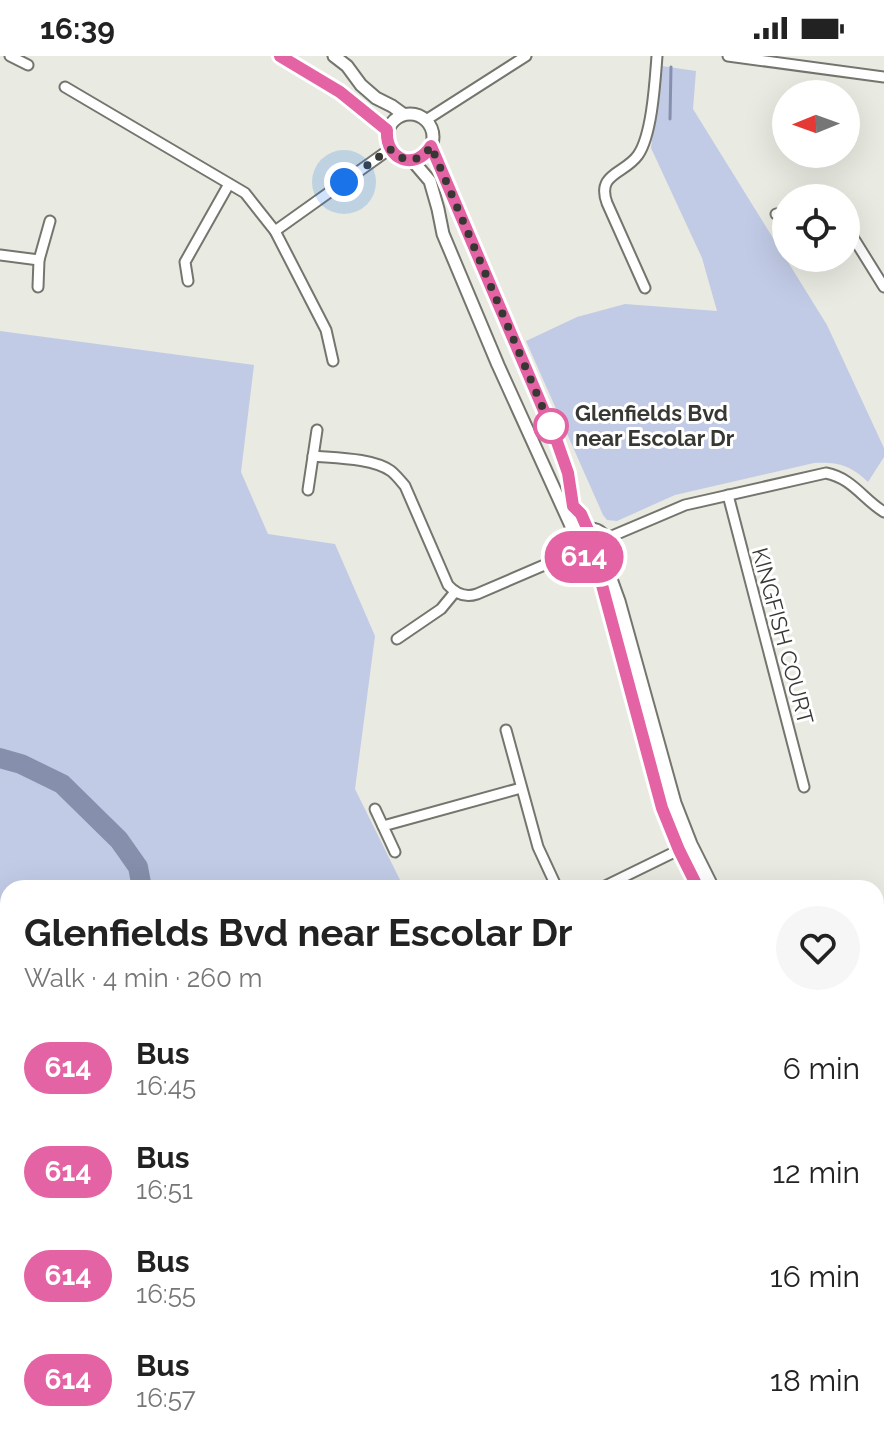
<!DOCTYPE html>
<meta charset="utf-8">
<style>
body{margin:0;font-family:Raleway,sans-serif;background:#f6f6f6;color:#222;height:100vh;display:flex;flex-direction:column;font-size:30px;white-space:nowrap}
*{box-sizing:border-box;margin:0}
p{font-size:26px;color:#767676}
.icon{flex:none;width:44px;height:44px;fill:none;stroke:currentColor;stroke-width:2;stroke-linecap:round;stroke-linejoin:round}
.map{position:relative;flex:1;overflow:hidden}
.side{position:absolute;left:0px;top:824px;width:884px;height:568px;display:flex;flex-direction:column;background:#fff;border-radius:24px 24px 0 0;box-shadow:0 8px 32px #0002}
.side>*{flex:none}
.badge{padding:0 16px;border-radius:26px;font-size:28px;line-height:52px}
.needle{width:52px;rotate:269deg}
.controls{position:absolute;left:772px;top:24px;display:grid;gap:16px}
.controls a{display:grid;place-items:center;width:88px;height:88px;border-radius:50%;background:#fff;box-shadow:0 8px 32px #0002;font-size:40px}
.you{position:absolute;width:40px;height:40px;margin:-20px;border:6px solid #fff;border-radius:50%;background:#1a73e8;box-shadow:0 0 0 12px #1a73e833}
.map>.badge{position:absolute;translate:-50% -50%;box-shadow:0 0 0 4px #fff}
.round{display:grid;place-items:center;flex:none;width:84px;height:84px;border-radius:42px;background:#f6f6f6}
.headline{display:flex;align-items:center;justify-content:space-between;height:136px;padding:0 24px}
h1{font-size:38px;font-weight:700;line-height:60px}
ul{padding:0;list-style:none}
li{display:flex;align-items:center;gap:24px;height:104px;padding:0 24px}
li div{flex:1}
li b{display:block;font-size:30px}
li em{font-style:normal}
li .badge{min-width:88px;font-weight:700;text-align:center}
.status{display:flex;justify-content:space-between;align-items:center;height:56px;padding:0 40px;background:#fff;direction:ltr}
.status svg{height:22px;fill:currentColor}
.map>svg:first-child{display:block}
.green{fill:#c2cbe6}
.lines{fill:none;stroke-linecap:round;stroke-linejoin:round}
.stream{stroke:#868fab;stroke-width:3}
.river{stroke:#868fab;stroke-width:20}
.minor-casing{stroke:#74756d;stroke-width:13}
.tertiary-casing{stroke:#74756d;stroke-width:15}
.minor{stroke:#fff;stroke-width:9}
.tertiary{stroke:#fff;stroke-width:11}
.line-casing{stroke:#fff;stroke-width:18}
.line{stroke:#e463a4;stroke-width:12}
.walk{stroke:#373734;stroke-width:8;stroke-dasharray:0 14.4}
.stop-dot{fill:#fff;stroke:#e463a4;stroke-width:4}
.labels{text-anchor:middle;dominant-baseline:central;stroke-width:6;stroke-linejoin:round;paint-order:stroke}
.stop-label{font-size:22px;font-weight:bold;fill:#373734;stroke:#fff;text-anchor:start}
.street-label{font-size:22px;fill:#373734;stroke:#fff}
</style>
<div class="status"><b>16:39</b><svg viewBox="0 0 49 12"><path d="M0 12V9h3v3zM5 12V6h3v6zM10 12V3h3v9zM15 12V0h3v12zM26 1h20v11H26zM47 4h2v5h-2z"/></svg></div>
<div class="map">
<svg width="884" height="1392" viewBox="0 0 884 1392">
<rect width="100%" height="100%" fill="#e9eae1"/>
<g class="green">
<path d="M662,10L696,15L693,53L827,269L884,392V401L868,426C850,409 838,406 814,407L675,439L617,465L607,464L603,459L526,285L577,261L625,248L717,255L702,202L651,92Z"/>
<path d="M0,275L254,309L241,416L268,478L335,488L375,580L355,733L404,832H8V933L0,925Z"/>
<path d="M880,869L884,879V981L876,984V873Z"/>
<path d="M227,1384H677L681,1392H226Z"/>
</g>
<g class="lines">
<path class="stream" d="M670,63L671,11"/>
<g class="river">
<path d="M0,702L21,708L62,728L119,784L138,811L142,832"/>
<path d="M318,1392L319,1384"/>
</g>
<g class="minor-casing">
<g id="minor">
<path d="M10,0L28,9"/>
<path d="M728,0L884,21"/>
<path d="M65,31L245,137L275,175L326,274L333,305"/>
<path d="M426,64L526,0"/>
<path d="M776,158L786,156"/>
<path d="M846,170L884,231"/>
<path d="M275,175L390,93"/>
<path d="M0,199L39,204"/>
<path d="M188,225L185,206L229,128"/>
<path d="M38,231L39,204L50,165"/>
<path d="M645,232L607,147C596,117 625,118 638,99C652,79 655,26 657,0"/>
<path d="M313,400C335,402 373,402 391,415C396,419 400,424 405,430L448,529C456,538 465,542 477,538L577,495"/>
<path d="M308,434L317,374"/>
<path d="M728,439L804,731"/>
<path d="M605,483L685,449L826,417C852,422 863,443 884,456"/>
<path d="M397,583L441,553L455,536"/>
<path d="M506,674L538,791L557,832"/>
<path d="M375,753L395,796"/>
<path d="M383,770L521,732"/>
<path d="M601,832L691,788"/>
<path d="M876,856L884,853"/>
<path d="M876,996L884,993"/>
<path d="M0,1057L8,1066"/>
<path d="M0,1241L8,1239"/>
<path d="M876,1337L884,1340"/>
<path d="M130,1384L131,1392"/>
<path d="M761,1392L765,1384"/>
</g>
</g>
<g class="tertiary-casing">
<g id="tertiary">
<path d="M280,0L340,36L387,74"/>
<path d="M334,0L347,10L361,29L376,42L392,50L403,58"/>
<circle cx="410" cy="81" r="23"/>
<path d="M431,90L556,383L568,417L573,450L581,458L588,474"/>
<path d="M412,104L430,125L438,153L443,178L498,309L577,483"/>
<circle cx="591" cy="488" r="15"/>
<path d="M602,498L619,545L675,747L691,788L713,832"/>
<path d="M584,502L594,512L602,529L662,752L679,794L698,832"/>
</g>
</g>
<use href="#minor" class="minor"/>
<use href="#tertiary" class="tertiary"/>
</g>
<g class="lines">
<g class="line-casing">
<path id="line" d="M280,0L340,36L387,74C385,104 415,116 431,90L556,383L568,417L573,450L581,458L588,474C578,478 575,485 577,495L594,512L602,529L662,752L679,794L698,832"/>
</g>
<use href="#line" class="line"/>
<path class="walk" d="M344,126L390,93C403,108 421,107 431,90L556,383L551,370"/>
</g>
<circle class="stop-dot" cx="551" cy="370" r="16"/>
<g class="labels">
<g class="stop-label">
<text x="575" y="357">Glenfields Bvd<tspan x="575" dy="25">near Escolar Dr</tspan></text>
</g>
<g class="street-label">
<text transform="translate(783 580) rotate(75)">KINGFISH COURT</text>
</g>
</g>
</svg>
<div class="controls">
<a><svg class="needle" viewBox="-14 -14 28 28"><path d="M0-13l5 13h-10z" fill="#e53935"/><path d="M0 13l5-13h-10z" fill="#767676"/></svg></a>
<a><svg class="icon" aria-label="locate" viewBox="0 0 24 24"><circle cx="12" cy="12" r="6"/><path d="M12 2v4M12 18v4M2 12h4M18 12h4"/></svg></a>
</div>
<div class="you" style="left:344px;top:126px"></div>
<b class="badge" style="left:584px;top:501px;background:#e463a4;color:#fff">614</b>
<section class="side">
<div class="headline"><div><h1>Glenfields Bvd near Escolar Dr</h1><p>Walk · 4 min · 260 m</p></div><a class="round"><svg class="icon" aria-label="heart" viewBox="0 0 24 24"><path d="M12 20l-8-8c-3-5 5-10 8-4 3-6 11-1 8 4z"/></svg></a></div>
<ul>
<li><span class="badge" style="background:#e463a4;color:#fff">614</span><div><b>Bus</b><p>16:45</p></div><em>6 min</em></li>
<li><span class="badge" style="background:#e463a4;color:#fff">614</span><div><b>Bus</b><p>16:51</p></div><em>12 min</em></li>
<li><span class="badge" style="background:#e463a4;color:#fff">614</span><div><b>Bus</b><p>16:55</p></div><em>16 min</em></li>
<li><span class="badge" style="background:#e463a4;color:#fff">614</span><div><b>Bus</b><p>16:57</p></div><em>18 min</em></li>
</ul>
</section>
</div>
